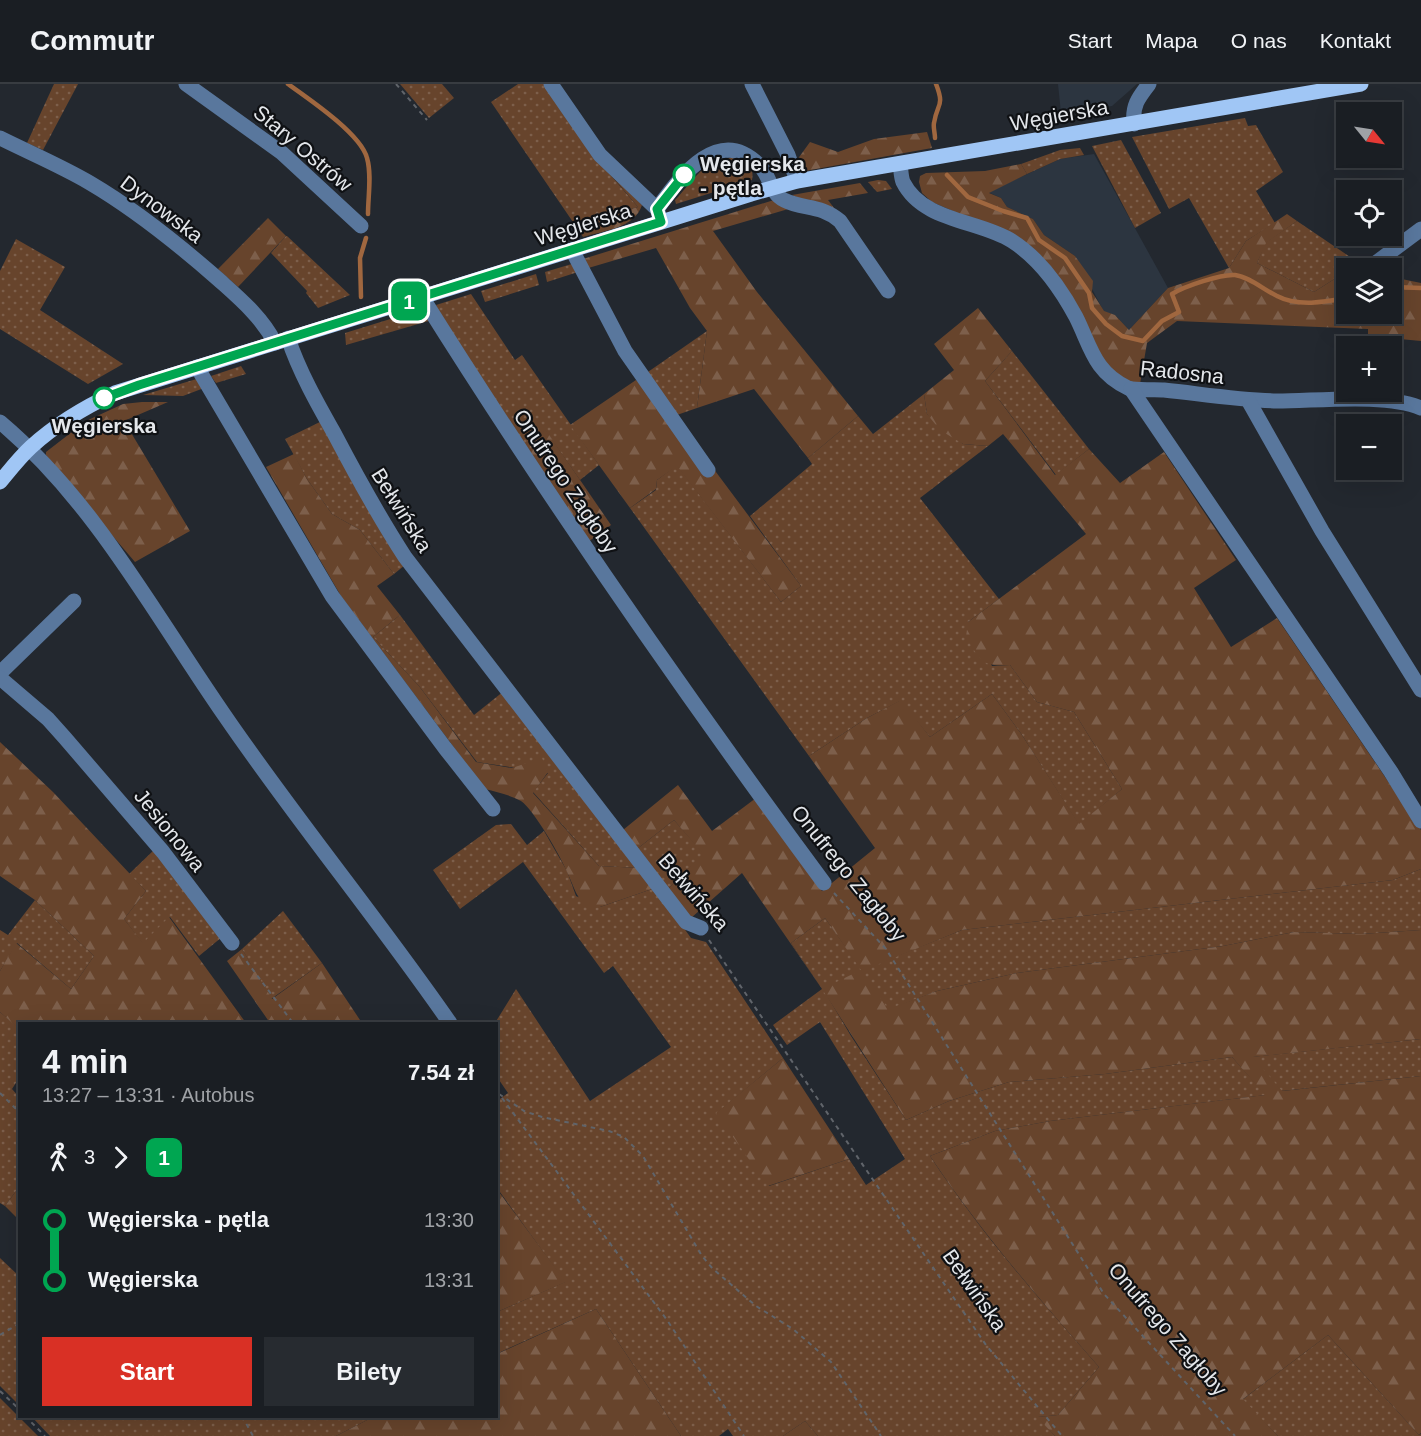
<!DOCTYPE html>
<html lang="pl">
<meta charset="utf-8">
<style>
body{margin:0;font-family:Helvetica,sans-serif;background:#272b30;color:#f1f3f6;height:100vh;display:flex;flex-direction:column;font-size:22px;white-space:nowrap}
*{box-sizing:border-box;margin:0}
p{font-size:20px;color:#9fa2a6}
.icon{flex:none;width:33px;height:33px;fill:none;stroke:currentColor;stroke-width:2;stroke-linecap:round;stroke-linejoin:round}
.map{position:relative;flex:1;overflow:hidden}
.sheet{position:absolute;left:18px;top:938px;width:480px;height:396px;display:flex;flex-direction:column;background:#1a1e23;border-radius:0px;box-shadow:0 6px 24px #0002,0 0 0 2px #383c41}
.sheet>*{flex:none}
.badge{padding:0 12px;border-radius:9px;font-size:21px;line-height:39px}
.needle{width:39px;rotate:120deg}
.buttons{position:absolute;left:1336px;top:18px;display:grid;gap:12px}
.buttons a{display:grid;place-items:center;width:66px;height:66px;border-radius:0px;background:#1a1e23;box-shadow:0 6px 24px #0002,0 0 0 2px #383c41;font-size:30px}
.map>.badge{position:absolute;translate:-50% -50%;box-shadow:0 0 0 3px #fff}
.legs{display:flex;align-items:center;gap:9px;height:66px;padding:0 24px;font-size:20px}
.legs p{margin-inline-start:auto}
.headline{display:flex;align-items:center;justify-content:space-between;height:102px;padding:0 24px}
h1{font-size:33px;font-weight:600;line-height:45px}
.primary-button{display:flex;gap:12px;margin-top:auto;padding:12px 24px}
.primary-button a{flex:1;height:69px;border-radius:0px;background:#d93025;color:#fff;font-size:24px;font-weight:600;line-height:69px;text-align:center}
.primary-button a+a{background:#272b30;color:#f1f3f6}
ul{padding:0 24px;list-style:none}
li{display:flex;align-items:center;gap:21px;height:60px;font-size:22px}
li i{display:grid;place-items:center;width:9px;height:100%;margin:0 8px;background:currentColor}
li i::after{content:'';width:15px;height:15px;margin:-8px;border:4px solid;border-radius:50%;background:#1a1e23}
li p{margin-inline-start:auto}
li:first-child i{background:linear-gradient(#0000 50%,currentColor 0)}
li:last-child i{background:linear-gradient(currentColor 50%,#0000 0)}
header{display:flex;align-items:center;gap:36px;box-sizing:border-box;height:84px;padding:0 30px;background:#1a1e23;border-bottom:2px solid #383c41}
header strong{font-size:28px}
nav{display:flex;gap:33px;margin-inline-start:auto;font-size:21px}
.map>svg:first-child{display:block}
.built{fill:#2c3540}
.green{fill:url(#green-dots)}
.forest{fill:url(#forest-firs);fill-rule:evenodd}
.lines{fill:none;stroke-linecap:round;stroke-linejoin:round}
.stream{stroke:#a0673f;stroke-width:4.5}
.path{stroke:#60646a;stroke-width:2;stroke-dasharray:4.5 4.5;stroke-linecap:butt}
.minor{stroke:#59779d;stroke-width:15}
.major{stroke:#a0c6f5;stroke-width:15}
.line-1-casing{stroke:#fff;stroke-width:14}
.line-1{stroke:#00a651;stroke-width:9}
.stop-1-dot{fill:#fff;stroke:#00a651;stroke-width:3}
.labels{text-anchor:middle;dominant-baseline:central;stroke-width:4.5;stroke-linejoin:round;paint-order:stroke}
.street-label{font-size:21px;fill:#e4e7eb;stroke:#0f1114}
.stop-label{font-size:21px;font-weight:bold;fill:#e4e7eb;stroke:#0f1114;text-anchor:start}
</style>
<header>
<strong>Commutr</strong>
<nav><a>Start</a><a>Mapa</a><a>O nas</a><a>Kontakt</a></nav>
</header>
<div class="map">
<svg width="1421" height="1352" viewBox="0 0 1421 1352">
<defs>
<pattern id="green-dots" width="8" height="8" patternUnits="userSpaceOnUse" patternTransform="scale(1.5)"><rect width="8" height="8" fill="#67442c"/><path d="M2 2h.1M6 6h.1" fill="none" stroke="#7d5f4b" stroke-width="1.8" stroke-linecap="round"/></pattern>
<pattern id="forest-firs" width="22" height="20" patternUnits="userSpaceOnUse" patternTransform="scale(1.5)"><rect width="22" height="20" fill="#67442c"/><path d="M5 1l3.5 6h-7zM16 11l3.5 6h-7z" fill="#7d5f4b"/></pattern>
</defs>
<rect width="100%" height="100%" fill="#23282f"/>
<g class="built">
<path d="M1058,0H1137L1112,22L1061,29Z"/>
<path d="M1094,70L1168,204L1129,246L1115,231L1104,228L1075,172L1044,151L1033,135L1007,123L1001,114L988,108L1060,75Z"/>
</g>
<g class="green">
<path d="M54,0H78L43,66L27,59Z"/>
<path d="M400,0H442L454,14L429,34Z"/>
<path d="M518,0H547L589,66L638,123L575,141L491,18Z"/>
<path d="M1245,34L1248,42L1256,41L1283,88L1256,107L1275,139L1246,157L1229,184L1189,114L1169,125L1132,53Z"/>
<path d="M1121,56L1161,129L1135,144L1092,62Z"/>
<path d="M1080,64L1084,71L1060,75L1027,90L1021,80L1060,66Z"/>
<path d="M738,73C747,80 755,84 752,96L676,120L675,116L678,113C698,90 706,75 738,73Z"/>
<path d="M878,96L886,97L892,105L877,108L868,98Z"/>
<path d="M1297,137L1359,179L1347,184V187L1314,208L1257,179L1265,159Z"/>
<path d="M286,152H287L350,211L318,224L306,209L307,207L271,169Z"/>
<path d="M16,155L65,183L40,226L123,280L88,300L0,245V187Z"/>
<path d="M575,179L581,187L547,198L545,188Z"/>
<path d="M536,190L539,201L485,218L481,207Z"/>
<path d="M471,210L515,276L522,271L599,381L580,396L545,346L527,370L441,234L436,221Z"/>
<path d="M426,224L432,236L346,261L345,249Z"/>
<path d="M707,247L697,324L674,332L645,290Z"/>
<path d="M1012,267L1089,365L1056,391L985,297Z"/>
<path d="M241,282L246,290L216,299L211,292Z"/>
<path d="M200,294L204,304L183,312L143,311Z"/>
<path d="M924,310L927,330L963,360L988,362L920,414L999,515L968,538L992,582L1010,581L1037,618L1074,628L1122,705L1079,741L1022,651L992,610L930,653L900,617L867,634L809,672L630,424L656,406L657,396L677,381L781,518L801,502L750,432L812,380L808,374L858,332L873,350Z"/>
<path d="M322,337L405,481L394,490L360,446L332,430L307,395L285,355Z"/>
<path d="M400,531L474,631L504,607L641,784L599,782L533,708L548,689L477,678L419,602L373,553Z"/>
<path d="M674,736L704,770L668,805L637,765Z"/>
<path d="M511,740L527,761L544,747L567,787L576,812L600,823L655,804L691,854L706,858L783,974L717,1029L769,1102L849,1075L866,1101L905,1075L820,938L787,961L773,941L822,905L791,859L825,834L862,886L962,846L1393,796L1421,785V846L1361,850L1294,848L1223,862L1017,889L937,907L888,926L823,905L851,952L906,1036L949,1017L1009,998L1105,990L1232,973L1266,1011L1050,1037L995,1047L930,1072C980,1148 1039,1215 1099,1283L1058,1331L1038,1333L1055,1352H818L805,1337L783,1352H733L728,1345L719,1352H681L596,1225L496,1270L497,1228L565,1198L497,1104V1017L508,1009L497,993L495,939L516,905L590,1017L671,963L613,882L604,889L523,778L460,825L433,786L496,741Z"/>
<path d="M155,765L222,853L199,872L170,833L143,860L124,835L146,807L129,790Z"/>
<path d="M35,816L94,872L71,905L17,859L0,887V846L8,851Z"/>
<path d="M283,827L322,879L271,915L242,865Z"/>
<path d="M0,928L20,945L19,994L12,1005L19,1013V1103L5,1122L0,1119Z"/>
<path d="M1421,955V992L1281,1007L1252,973Z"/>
<path d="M0,1174L19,1192V1321L0,1302Z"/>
<path d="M1328,1251L1419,1351L1421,1350V1352H1278L1242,1316Z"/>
<path d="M0,1314L38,1352H0Z"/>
<path d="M31,1332H375L336,1352H50Z"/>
</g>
<g class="forest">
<path d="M927,48L932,64L805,87L797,76L810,58L838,68L874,55Z"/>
<path d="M1021,80L1027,90L989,109L1001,114L1007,123L1033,135L1044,151L1075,172L1093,197L1092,208L1104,227L1115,231L1129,246L1168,204L1229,184L1246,157L1287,130L1297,137L1266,159L1257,179L1314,208L1347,187V230H1392V193L1421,199V257L1368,252V245L1177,237L1147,259L1140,300L1127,297L1108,284L1057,193L953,127L932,118L922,109L919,98L920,92L926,89L985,87Z"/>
<path d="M606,85L642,121C635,144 603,147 583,153L575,141L638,123Z"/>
<path d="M860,99L868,109L828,116L840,132L792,111Z"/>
<path d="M774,116L795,123L713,147L757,208L858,332L808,374L754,305L697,324L707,247L690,224L656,164L585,185L583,175Z"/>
<path d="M268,134L286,152L238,203L218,185Z"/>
<path d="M978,224L1012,267L985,297L1055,391L1089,365L1120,399L1164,368L1236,476L1194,504L1231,563L1277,534L1421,746V785L1393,796L962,846L862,887L888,925L937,907L1017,889L1223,862L1294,848L1361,850L1421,846V955L1253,973L1282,1007L1421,992V1349L1419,1351L1328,1251L1243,1315L1278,1352H1055L1037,1333L1058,1331L1099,1283C1039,1215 980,1147 930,1072L995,1047L1050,1037L1265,1011L1232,973L1105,990L1009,998L949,1017L906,1036L822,905L742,789L691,834L668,805L703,770L674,736L637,765L623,746L678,701L712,747L756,714L822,807L875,764L809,672L867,634L901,616L930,653L992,610L1022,651L1079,740L1122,705L1074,628L1037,618L1010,581C981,583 981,577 966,553L968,538L1086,450L1003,350L988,362L963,360L940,346L927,330L924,310L954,286L934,260ZM825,834L861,886L822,905L791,859Z"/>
<path d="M636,296L713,384L801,502L781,518L677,382L657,396L656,405L630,424L570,341Z"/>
<path d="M142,318H168L124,337L190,447L135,478L57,387L46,371V368L86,337L123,320Z"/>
<path d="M545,345L611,441L588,458L527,370Z"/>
<path d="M294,370L307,395L332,430L360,446L394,490L377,502L400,531L373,553L419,602L476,678L512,684L542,674L548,688L533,709L599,782L641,784L655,804L600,823L588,825C575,811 575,805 567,788C561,773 534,726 521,717C510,711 497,708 485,705L341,512L266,383Z"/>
<path d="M0,658L53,708L146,807L124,835L143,859L169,833L246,939H20L19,945L0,928V887L16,859L71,905L94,872L35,816L0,792Z"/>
<path d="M242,865L272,915L322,879L362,939H270L227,877Z"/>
<path d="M783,974L849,1075L768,1102L716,1029Z"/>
<path d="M19,1103V1136L5,1122Z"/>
<path d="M496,1104L566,1198L497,1228H496Z"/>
<path d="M596,1225L681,1352H336L375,1332H496L497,1270Z"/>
<path d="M805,1337L818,1352H783Z"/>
</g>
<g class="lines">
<g class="stream">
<path d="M288,0C309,15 361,50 367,74C372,91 368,112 368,130"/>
<path d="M935,54C935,49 933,43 934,39C937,19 945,23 936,0"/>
<path d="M947,91L968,113L1003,127L1027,134L1039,156L1065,174L1089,209L1092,224L1106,240L1122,252L1143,257L1162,237L1179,228L1172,210C1185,202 1221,190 1235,191C1250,193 1264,206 1277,212C1298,223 1325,218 1347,214"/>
<path d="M1392,203L1421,204"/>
<path d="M361,213L360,174L366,154"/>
</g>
<g class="path">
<path d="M396,0L427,36"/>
<path d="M834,809L886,865L1104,1210L1235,1352"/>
<path d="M709,856L986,1261L1062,1352"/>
<path d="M241,870L293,939"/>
<path d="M0,1009L20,1029"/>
<path d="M499,1010L524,1027L542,1033L609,1047L624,1053L643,1072L702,1172L713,1185L756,1222L793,1245L831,1278L881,1352"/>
<path d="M502,1014L667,1236L744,1352"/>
<path d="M0,1251L20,1239"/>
<path d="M0,1307L20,1326"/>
<path d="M25,1332L45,1352"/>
<path d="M242,1332L253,1352"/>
</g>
<g class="minor">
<path d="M186,0L282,69L361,142"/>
<path d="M551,0L600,71L657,125L660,134"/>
<path d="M752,0L788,71L797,97"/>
<path d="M1134,40C1132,22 1138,14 1149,0"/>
<path d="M0,54C30,69 61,82 90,99C136,126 178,160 218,195C239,214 262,233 275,259"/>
<path d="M900,80C901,86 901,93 903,98C923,138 979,136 1012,157C1040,175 1061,205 1076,233C1091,263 1094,288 1128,304C1135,307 1155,305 1164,306C1202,310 1239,316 1277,317C1317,317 1386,309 1421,324"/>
<path d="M657,125C681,92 719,39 761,83C770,93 771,110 784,116C804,126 820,120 840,137L888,207"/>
<path d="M572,166L625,267L708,386"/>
<path d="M1373,181L1421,145"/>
<path d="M422,213C548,414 683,608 824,799"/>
<path d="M288,254C299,287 317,319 334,349C356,391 379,433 405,473L686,838L701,844"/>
<path d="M197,283L332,512L445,664L493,725"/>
<path d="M1131,305L1391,688L1421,737"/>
<path d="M1248,316L1322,447L1421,606"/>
<path d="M0,338C96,419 154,530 225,632C297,737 378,835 450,939"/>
<path d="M0,589L74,517"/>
<path d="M0,594L48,635L65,654L163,768L232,859"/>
</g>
<path class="major" d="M0,398C10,386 20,373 31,363C56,340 85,323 115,309L751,110L797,97L1361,0"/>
</g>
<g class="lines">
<g class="line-1-casing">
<path id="line-1" d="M104,314L139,301L661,138L657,125L684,91"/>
</g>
<use href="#line-1" class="line-1"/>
</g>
<g class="stop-1-dot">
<circle cx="684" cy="91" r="10"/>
<circle cx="104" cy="314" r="10"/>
</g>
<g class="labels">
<g class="street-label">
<text transform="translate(1059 31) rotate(-10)">Węgierska</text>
<text transform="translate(303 64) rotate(40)">Stary Ostrów</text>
<text transform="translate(162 125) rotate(37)">Dynowska</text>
<text transform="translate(583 140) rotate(-17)">Węgierska</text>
<text transform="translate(1182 288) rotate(6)">Radosna</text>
<text transform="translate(566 397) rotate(56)">Onufrego Zagłoby</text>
<text transform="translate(402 426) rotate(58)">Bełwińska</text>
<text transform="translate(170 746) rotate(51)">Jesionowa</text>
<text transform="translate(849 789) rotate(51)">Onufrego Zagłoby</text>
<text transform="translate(694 808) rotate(49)">Bełwińska</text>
<text transform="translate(975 1206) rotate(55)">Bełwińska</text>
<text transform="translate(1168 1245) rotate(49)">Onufrego Zagłoby</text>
</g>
<g class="stop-label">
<text x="700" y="79">Węgierska<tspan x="700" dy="24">- pętla</tspan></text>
<text x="104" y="341" text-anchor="middle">Węgierska</text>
</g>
</g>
</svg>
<div class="buttons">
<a><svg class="needle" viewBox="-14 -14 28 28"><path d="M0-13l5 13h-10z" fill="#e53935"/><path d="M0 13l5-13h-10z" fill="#9fa2a6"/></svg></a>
<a><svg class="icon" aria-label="locate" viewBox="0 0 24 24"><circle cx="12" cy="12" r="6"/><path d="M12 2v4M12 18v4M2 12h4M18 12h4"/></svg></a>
<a><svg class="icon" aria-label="layers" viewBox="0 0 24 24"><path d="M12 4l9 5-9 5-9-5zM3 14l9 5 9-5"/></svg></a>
<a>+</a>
<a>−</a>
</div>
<b class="badge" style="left:409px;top:217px;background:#00a651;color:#fff">1</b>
<section class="sheet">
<div class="headline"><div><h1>4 min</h1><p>13:27 – 13:31 · Autobus</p></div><b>7.54 zł</b></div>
<div class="legs"><svg class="icon" aria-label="walk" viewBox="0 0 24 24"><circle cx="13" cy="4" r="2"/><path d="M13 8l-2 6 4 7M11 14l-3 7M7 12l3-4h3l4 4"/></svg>3<svg class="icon" aria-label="forward" viewBox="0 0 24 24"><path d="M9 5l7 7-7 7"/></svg><b class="badge" style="background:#00a651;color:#fff">1</b></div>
<ul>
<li><i style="color:#00a651"></i><b>Węgierska - pętla</b><p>13:30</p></li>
<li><i style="color:#00a651"></i><b>Węgierska</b><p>13:31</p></li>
</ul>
<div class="primary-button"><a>Start</a><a>Bilety</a></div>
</section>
</div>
